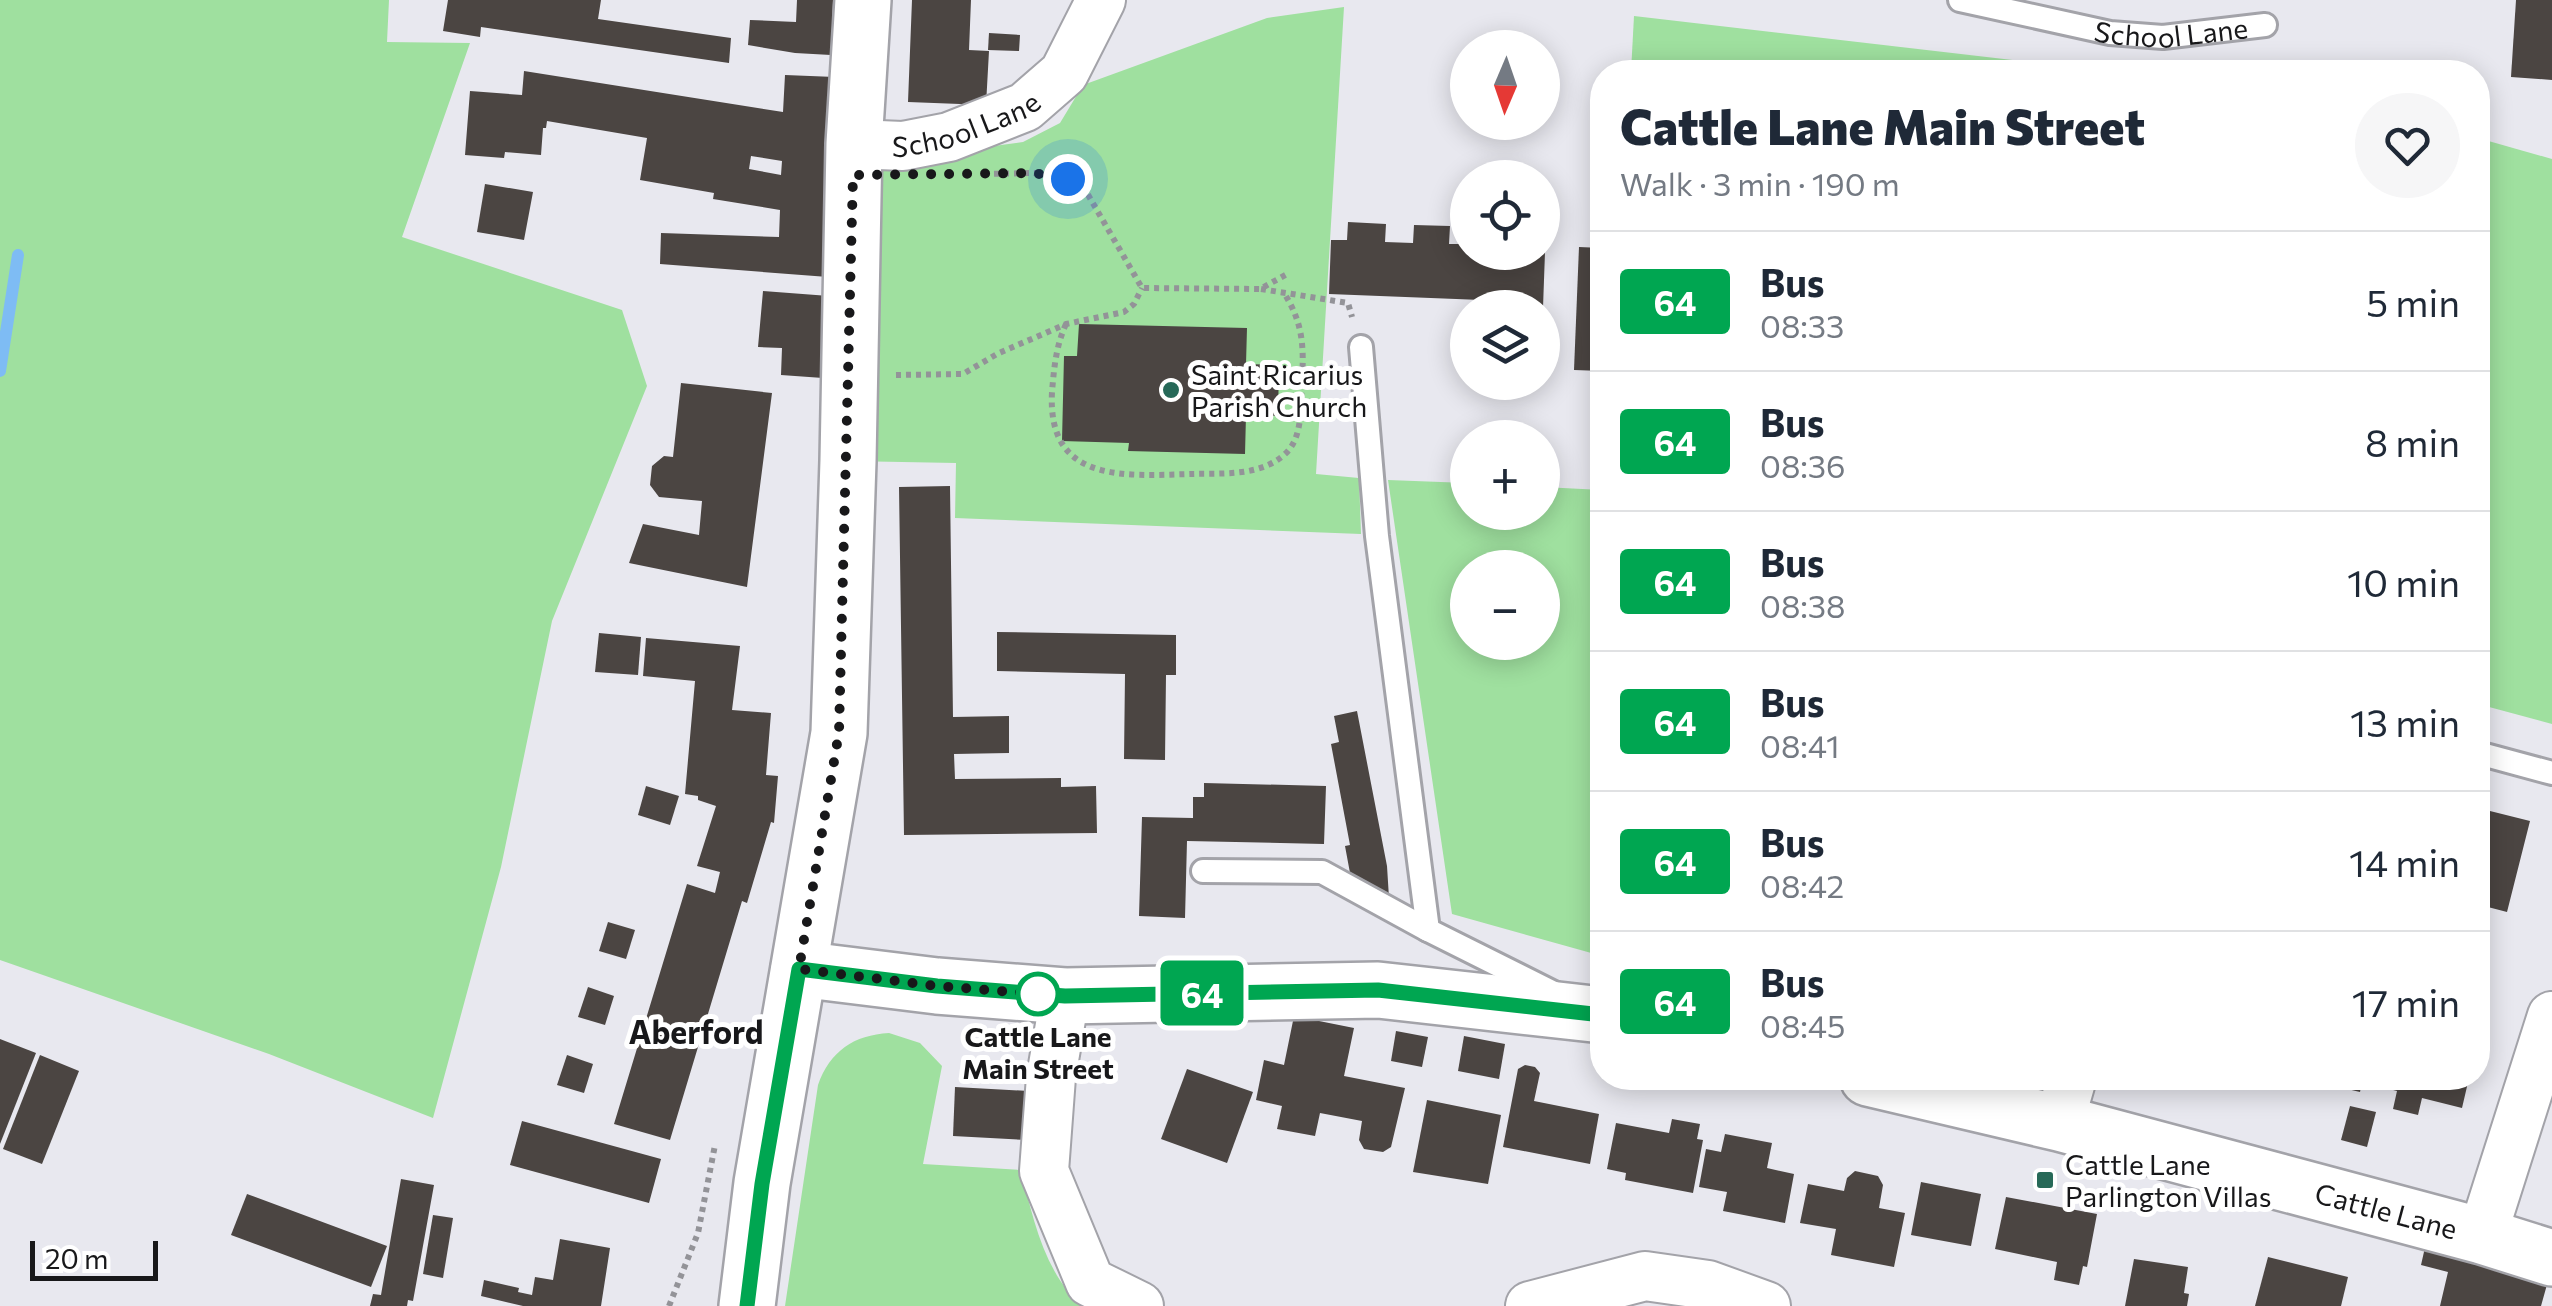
<!DOCTYPE html>
<meta charset="utf-8">
<style>
body{margin:0;font-family:Commissioner,sans-serif;background:#f6f6f7;color:#1f2937;height:100vh;display:flex;flex-direction:column;font-size:38px;white-space:nowrap}
*{box-sizing:border-box;margin:0}
p{font-size:32px;color:#747a83}
.icon{flex:none;width:55px;height:55px;fill:none;stroke:currentColor;stroke-width:2;stroke-linecap:round;stroke-linejoin:round}
.map{position:relative;flex:1;overflow:hidden}
.sheet{position:absolute;left:1590px;top:60px;width:900px;height:1030px;display:flex;flex-direction:column;background:#fff;border-radius:40px;box-shadow:0 5px 25px #0003}
.sheet>*{flex:none}
.badge{padding:0 20px;border-radius:8px;font-size:35px;line-height:65px}
.needle{width:65px;rotate:182deg}
.fabs{position:absolute;left:1450px;top:30px;display:grid;gap:20px}
.fabs a{display:grid;place-items:center;width:110px;height:110px;border-radius:50%;background:#fff;box-shadow:0 5px 25px #0003;font-size:50px}
.scale{position:absolute;left:30px;bottom:25px;width:128px;box-sizing:border-box;padding-left:10px;border:5px solid #18181a;border-top:0;font-size:28px;line-height:35px;white-space:nowrap;color:#18181a;-webkit-text-stroke:8px #fff;paint-order:stroke}
.you{position:absolute;width:50px;height:50px;margin:-25px;border:8px solid #fff;border-radius:50%;background:#1a73e8;box-shadow:0 0 0 15px #1a73e833}
.map>.badge{position:absolute;translate:-50% -50%;box-shadow:0 0 0 5px #fff}
.round{display:grid;place-items:center;flex:none;width:105px;height:105px;border-radius:52px;background:#f6f6f7}
.summary{display:flex;align-items:center;justify-content:space-between;height:170px;padding:0 30px}
h1{font-size:48px;font-weight:800;line-height:75px}
ul{padding:0;list-style:none}
li{display:flex;align-items:center;gap:30px;height:140px;padding:0 30px;border-top:2px solid #e0e1e3}
li div{flex:1}
li b{display:block;font-size:38px}
li em{font-style:normal}
li .badge{min-width:110px;font-weight:700;text-align:center}
.map>svg:first-child{display:block}
.green{fill:#9fe09f;fill-rule:evenodd}
.lines{fill:none;stroke-linecap:round;stroke-linejoin:round}
.stream{stroke:#7ebcf4;stroke-width:12}
.building{fill:#4b4542;fill-rule:evenodd}
.service-casing{stroke:#a3a3a9;stroke-width:28}
.minor-casing{stroke:#a3a3a9;stroke-width:52}
.tertiary-casing{stroke:#a3a3a9;stroke-width:60}
.path{stroke:#939398;stroke-width:6;stroke-dasharray:5 5;stroke-linecap:butt}
.service{stroke:#fff;stroke-width:22}
.minor{stroke:#fff;stroke-width:48}
.tertiary{stroke:#fff;stroke-width:55}
.line-casing{stroke:#fff;stroke-width:22}
.line{stroke:#00a651;stroke-width:15}
.walk{stroke:#18181a;stroke-width:10;stroke-dasharray:0 18}
.poi-dot{fill:#276958;stroke:#fff;stroke-width:4}
.stop-dot{fill:#fff;stroke:#00a651;stroke-width:5}
.labels{text-anchor:middle;dominant-baseline:central;stroke-width:10;stroke-linejoin:round;paint-order:stroke}
.street-label{font-size:28px;fill:#18181a;stroke:#fff}
.poi-label{font-size:28px;fill:#18181a;stroke:#fff;text-anchor:start}
.stop-label{font-size:28px;font-weight:bold;fill:#18181a;stroke:#fff}
.quarter-label{font-size:32px;font-weight:bold;fill:#18181a;stroke:#fff}
</style>
<div class="map">
<svg width="2552" height="1306" viewBox="0 0 2552 1306">
<rect width="100%" height="100%" fill="#e8e8ef"/>
<g class="green">
<path d="M0,0H389L387,42L470,43L402,237L622,310L647,386L552,621L501,867L433,1118L269,1054L0,960Z"/>
<path d="M1344,7L1316,474L1359,478L1361,534L955,518L956,463L848,461L854,144L971,149L1023,142L1060,123L1083,85L1267,18Z"/>
<path d="M1634,16L2115,72H1631Z"/>
<path d="M2478,138L2552,159V724L2478,704Z"/>
<path d="M1388,480L1467,483L1468,512H1542L1543,487L1602,490V956L1452,914ZM1468,568H1542V642H1468Z"/>
<path d="M889,1033L920,1043L942,1066L923,1164L1021,1170C1032,1215 1045,1276 1083,1306H785L818,1085C830,1051 854,1035 889,1033Z"/>
</g>
<g class="lines">
<path class="stream" d="M0,371L18,255"/>
</g>
<g class="building">
<path d="M448,0H601L598,19L731,38L729,63L481,27L480,37L443,31Z"/>
<path d="M797,0H833L831,55L795,53L748,45L750,20L796,22Z"/>
<path d="M912,0H971L969,50L989,51L986,105L908,102Z"/>
<path d="M2516,0H2552V80L2511,77Z"/>
<path d="M989,33L1020,35L1019,51L988,50Z"/>
<path d="M524,71L783,112L785,75L835,77L828,277L660,264L661,233L779,237L780,210L713,199L714,193L640,180L647,138L547,121L546,128H543L541,155L505,152L504,158L465,155L470,91L522,95ZM751,156L782,161L781,175L749,169Z"/>
<path d="M485,184L533,192L524,240L477,232Z"/>
<path d="M1348,222L1386,224L1385,242L1413,243L1414,225L1450,226L1449,244H1468V252H1545L1543,308H1507V301L1329,294L1331,240H1347Z"/>
<path d="M1579,247L1602,248V371L1574,370Z"/>
<path d="M763,291L829,296L823,378L781,375L782,348L758,347Z"/>
<path d="M1079,324L1247,328L1246,364L1279,365L1278,416L1246,415L1245,454L1128,451L1129,443L1062,441L1064,356H1077Z"/>
<path d="M681,383L772,393L747,587L629,563L643,524L699,535L702,501L659,497L650,485L652,466L664,456L673,457Z"/>
<path d="M950,486L953,717L1009,716V753L954,754L955,779L1061,778V787L1096,786L1097,833L904,835L899,487Z"/>
<path d="M997,632L1176,635V675H1166L1165,760L1124,759L1125,674L997,671Z"/>
<path d="M599,633L641,637L638,675L595,672Z"/>
<path d="M646,638L740,646L732,710L771,713L766,775L778,776L774,823L771,822L747,903L742,901L670,1140L614,1124L687,884L715,893L720,872L697,866L716,806L698,800V796L685,794L695,681L643,676Z"/>
<path d="M1357,711L1387,866L1389,898L1350,873L1345,846L1350,845L1331,744L1339,742L1334,716Z"/>
<path d="M1204,783L1326,786L1324,844L1187,841L1185,918L1139,916L1142,817L1193,818V797H1204Z"/>
<path d="M646,786L679,796L670,825L638,815Z"/>
<path d="M2478,808L2530,821L2507,912L2484,906L2479,926Z"/>
<path d="M608,922L635,930L626,959L599,951Z"/>
<path d="M2478,967L2490,971L2479,1013H2478Z"/>
<path d="M588,987L614,996L605,1025L578,1017Z"/>
<path d="M1294,1016L1354,1028L1344,1076L1405,1088L1391,1147L1383,1152L1364,1149L1359,1140L1362,1121L1320,1113L1315,1136L1277,1129L1282,1106L1256,1100L1264,1060L1284,1065Z"/>
<path d="M1396,1031L1428,1037L1422,1067L1391,1061Z"/>
<path d="M1464,1036L1505,1044L1499,1079L1458,1071Z"/>
<path d="M0,1039L36,1053L0,1144Z"/>
<path d="M40,1055L79,1071L42,1164L3,1149Z"/>
<path d="M567,1055L593,1064L584,1093L557,1085Z"/>
<path d="M1525,1065L1535,1067L1540,1073L1534,1101L1599,1114L1590,1164L1503,1147L1518,1069Z"/>
<path d="M1187,1069L1253,1092L1227,1163L1161,1139Z"/>
<path d="M2319,1078H2469L2462,1108L2422,1098L2418,1115L2393,1109L2397,1091L2362,1082L2360,1092L2318,1082Z"/>
<path d="M955,1087L1029,1091L1027,1140L953,1136Z"/>
<path d="M1427,1100L1501,1115L1488,1184L1413,1172Z"/>
<path d="M2350,1106L2376,1112L2367,1147L2341,1140Z"/>
<path d="M1672,1119L1700,1124L1697,1139L1703,1140L1693,1193L1625,1180L1626,1173L1607,1169L1616,1123L1669,1133Z"/>
<path d="M522,1121L661,1159L649,1203L510,1165Z"/>
<path d="M1725,1134L1772,1143L1767,1168L1794,1174L1785,1223L1723,1211L1727,1192L1699,1187L1706,1149L1721,1152Z"/>
<path d="M1855,1171L1878,1176L1883,1185L1879,1208L1905,1213L1894,1267L1831,1255L1836,1229L1800,1223L1808,1184L1844,1191L1847,1178Z"/>
<path d="M401,1179L434,1185L413,1301L408,1300L407,1306H370L373,1294L381,1295Z"/>
<path d="M1921,1182L1981,1194L1971,1246L1911,1235Z"/>
<path d="M247,1194L387,1246L371,1287L231,1235Z"/>
<path d="M2006,1197L2097,1214L2087,1267L2083,1266L2079,1285L2054,1280L2057,1262L1995,1249Z"/>
<path d="M433,1215L453,1218L443,1278L423,1274Z"/>
<path d="M560,1239L610,1248L601,1306H523L481,1296L484,1280L519,1288L518,1292L532,1295L535,1277L553,1280Z"/>
<path d="M2426,1243L2548,1281L2541,1306H2440L2448,1272L2421,1265Z"/>
<path d="M2268,1257L2348,1277L2341,1306H2255Z"/>
<path d="M2134,1259L2188,1267L2184,1293L2189,1294L2187,1306H2125Z"/>
</g>
<g class="lines">
<g class="service-casing">
<g id="service">
<path id="s1" d="M1960,0L2110,33L2163,37L2265,25"/>
<path d="M1361,347L1377,536L1428,930L1554,993"/>
<path d="M2478,753L2552,773"/>
<path d="M1203,871L1322,872L1428,930"/>
</g>
</g>
<g class="minor-casing">
<g id="minor">
<path id="s2" d="M854,144L903,146L949,137L1025,107L1064,73L1101,0"/>
<path d="M1065,996L1051,1077L1044,1171L1090,1282L1139,1306"/>
<path d="M2059,1123L2072,1078"/>
<path d="M2482,1236L2552,1016"/>
<path d="M1530,1306L1645,1276L1708,1285L1766,1306"/>
</g>
</g>
<g class="tertiary-casing">
<g id="tertiary">
<path d="M799,969L937,986L1065,996L1378,990L1602,1015"/>
<path id="s3" d="M1868,1078L2059,1123L2482,1236L2552,1258"/>
<path d="M747,1306L762,1183L839,733L848,461L854,144L863,0"/>
</g>
</g>
<g class="path">
<path d="M984,174L1034,173L1068,179L1087,193L1142,288L1260,289L1289,273"/>
<path d="M1261,289L1348,303L1352,317"/>
<path d="M1066,324C1056,346 1054,368 1052,392C1047,483 1123,476 1190,474C1222,473 1260,477 1285,454C1304,437 1300,404 1302,381C1304,346 1303,323 1284,293"/>
<path d="M896,375L963,374L997,354L1066,324L1124,312L1134,304L1142,288"/>
<path d="M669,1306L698,1233L715,1145"/>
</g>
<use href="#service" class="service"/>
<use href="#minor" class="minor"/>
<use href="#tertiary" class="tertiary"/>
</g>
<g class="lines">
<g class="line-casing">
<path id="line" d="M747,1306L762,1184L799,969L937,986L1065,996L1378,990L1602,1015"/>
</g>
<use href="#line" class="line"/>
<path class="walk" d="M1038,994L937,986L799,969L839,732L853,175L1034,173L1068,179"/>
</g>
<g class="poi-dot">
<circle cx="1171" cy="390" r="10"/>
<rect x="2035" y="1170" width="20" height="20" rx="5"/>
</g>
<circle class="stop-dot" cx="1038" cy="994" r="20"/>
<g class="labels">
<g class="street-label">
<text stroke="none"><textPath href="#s1" startOffset="215">School Lane</textPath></text>
<text stroke="none"><textPath href="#s2" startOffset="115">School Lane</textPath></text>
<text stroke="none"><textPath href="#s3" startOffset="535">Cattle Lane</textPath></text>
</g>
<g class="poi-label">
<text x="1191" y="374">Saint Ricarius<tspan x="1191" dy="32">Parish Church</tspan></text>
<text x="2065" y="1164">Cattle Lane<tspan x="2065" dy="32">Parlington Villas</tspan></text>
</g>
<g class="stop-label">
<text x="1038" y="1036">Cattle Lane<tspan x="1038" dy="32">Main Street</tspan></text>
</g>
<g class="quarter-label">
<text x="696" y="1031">Aberford</text>
</g>
</g>
</svg>
<div class="fabs">
<a><svg class="needle" viewBox="-14 -14 28 28"><path d="M0-13l5 13h-10z" fill="#e53935"/><path d="M0 13l5-13h-10z" fill="#747a83"/></svg></a>
<a><svg class="icon" aria-label="locate" viewBox="0 0 24 24"><circle cx="12" cy="12" r="6"/><path d="M12 2v4M12 18v4M2 12h4M18 12h4"/></svg></a>
<a><svg class="icon" aria-label="layers" viewBox="0 0 24 24"><path d="M12 4l9 5-9 5-9-5zM3 14l9 5 9-5"/></svg></a>
<a>+</a>
<a>−</a>
</div>
<div class="scale">20 m</div>
<div class="you" style="left:1068px;top:179px"></div>
<b class="badge" style="left:1202px;top:993px;background:#00a651;color:#fff">64</b>
<section class="sheet">
<div class="summary"><div><h1>Cattle Lane Main Street</h1><p>Walk · 3 min · 190 m</p></div><a class="round"><svg class="icon" aria-label="heart" viewBox="0 0 24 24"><path d="M12 20l-8-8c-3-5 5-10 8-4 3-6 11-1 8 4z"/></svg></a></div>
<ul>
<li><span class="badge" style="background:#00a651;color:#fff">64</span><div><b>Bus</b><p>08:33</p></div><em>5 min</em></li>
<li><span class="badge" style="background:#00a651;color:#fff">64</span><div><b>Bus</b><p>08:36</p></div><em>8 min</em></li>
<li><span class="badge" style="background:#00a651;color:#fff">64</span><div><b>Bus</b><p>08:38</p></div><em>10 min</em></li>
<li><span class="badge" style="background:#00a651;color:#fff">64</span><div><b>Bus</b><p>08:41</p></div><em>13 min</em></li>
<li><span class="badge" style="background:#00a651;color:#fff">64</span><div><b>Bus</b><p>08:42</p></div><em>14 min</em></li>
<li><span class="badge" style="background:#00a651;color:#fff">64</span><div><b>Bus</b><p>08:45</p></div><em>17 min</em></li>
</ul>
</section>
</div>
